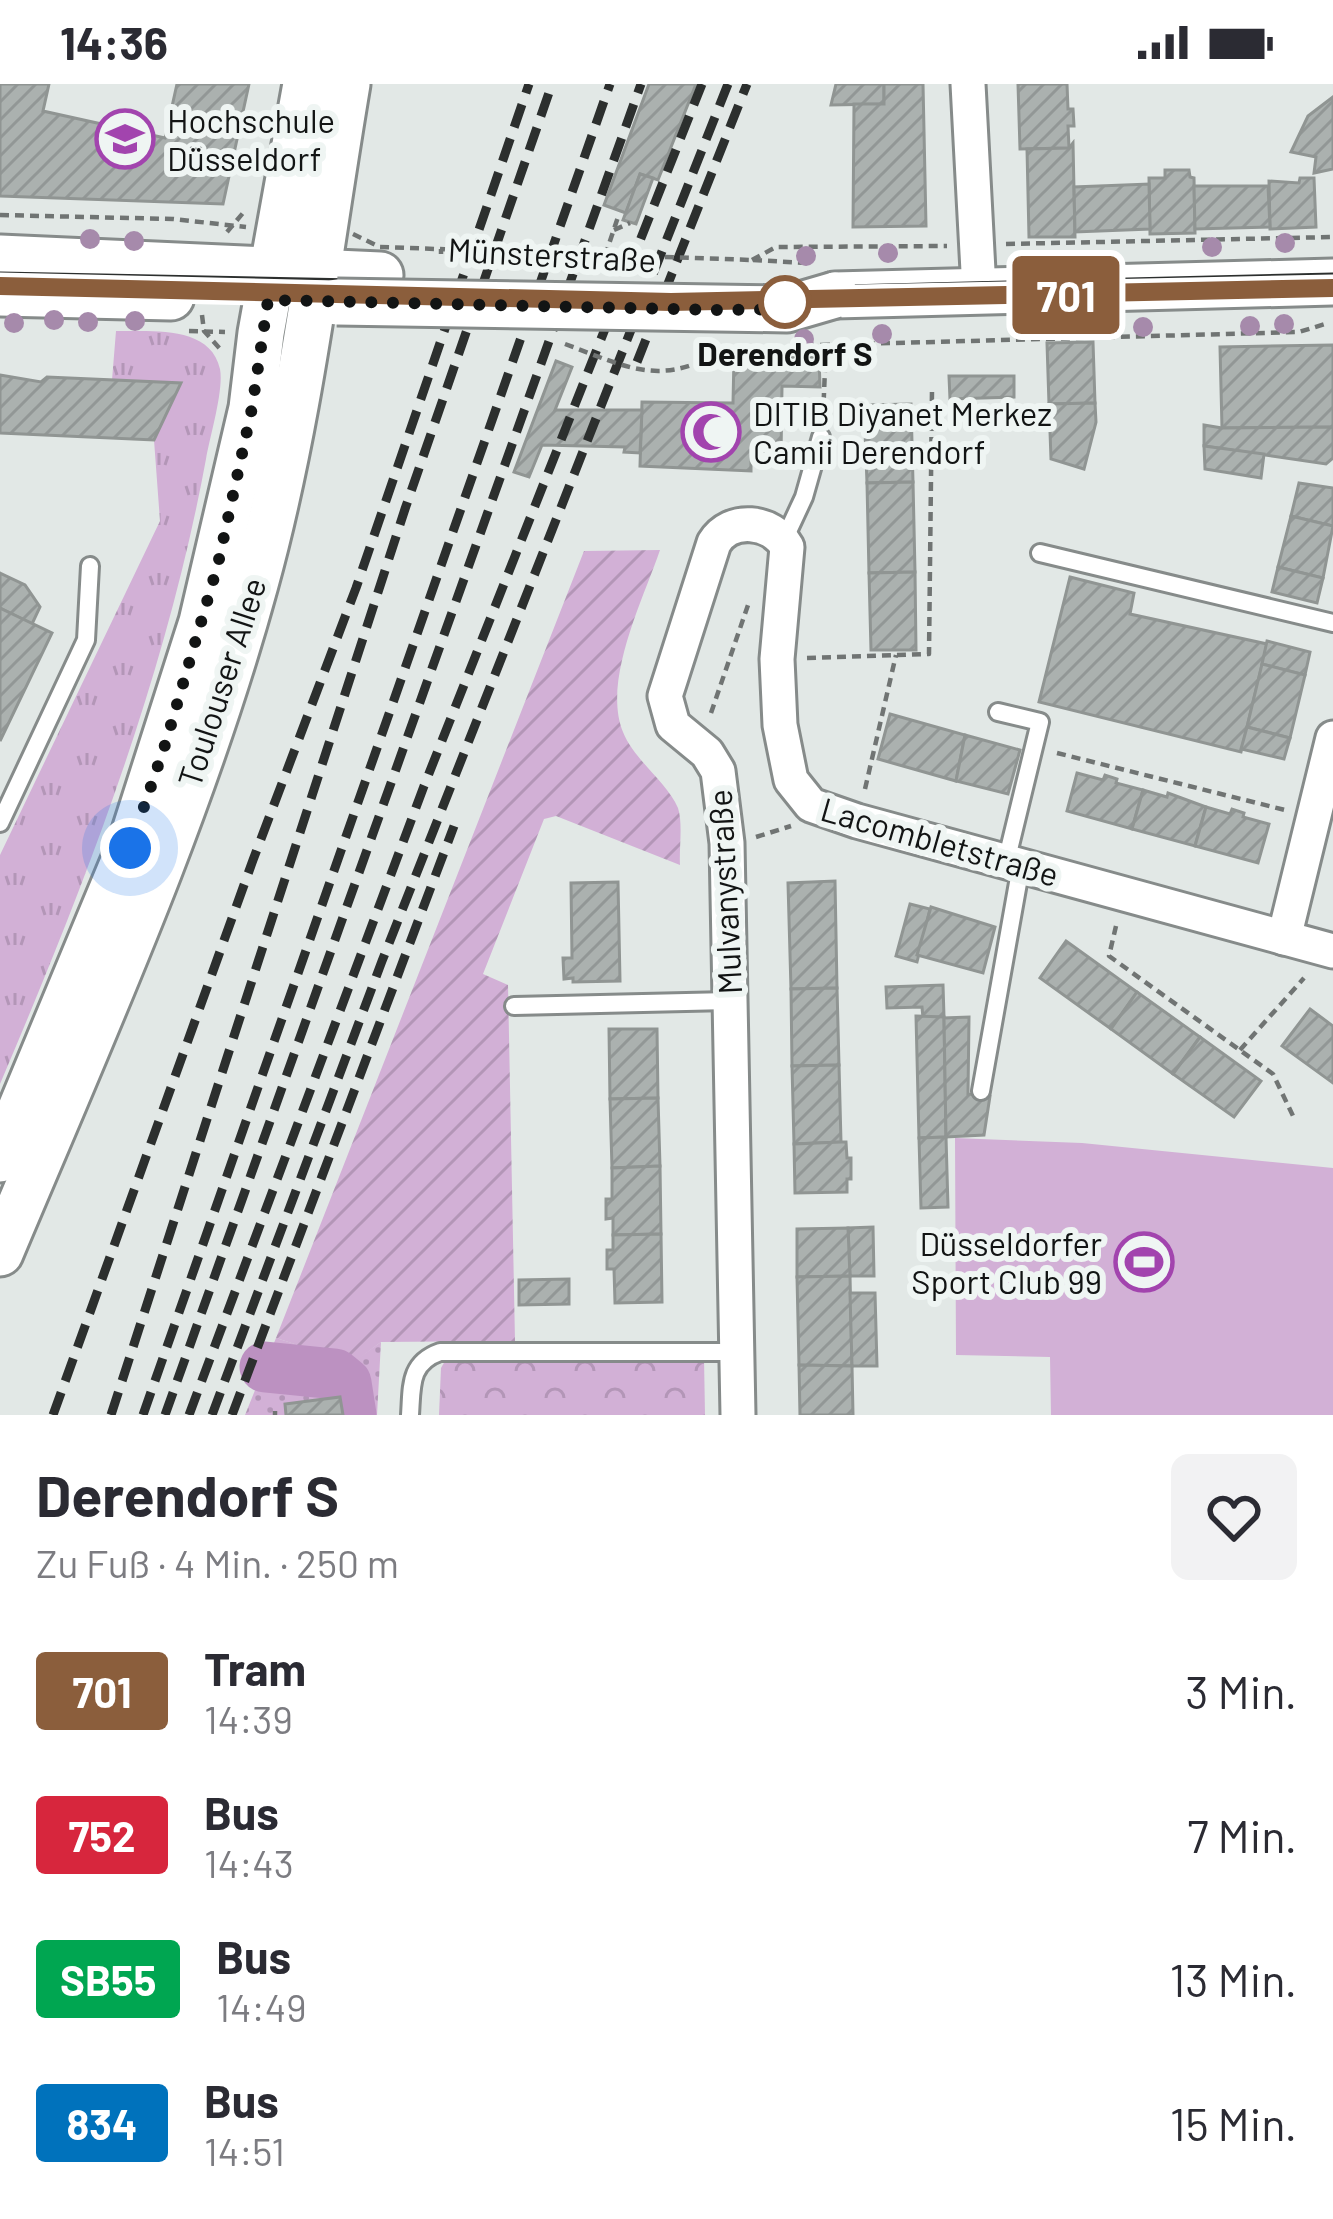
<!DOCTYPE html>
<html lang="de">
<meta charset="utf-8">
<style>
body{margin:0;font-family:Barlow,sans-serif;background:#f2f2f3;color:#2b2b33;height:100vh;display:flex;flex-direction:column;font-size:45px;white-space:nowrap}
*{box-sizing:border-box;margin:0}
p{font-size:39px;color:#7c7c81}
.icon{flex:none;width:66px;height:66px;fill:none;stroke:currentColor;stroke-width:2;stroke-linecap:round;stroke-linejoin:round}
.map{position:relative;height:1331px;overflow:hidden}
.drawer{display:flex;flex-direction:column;background:#fff;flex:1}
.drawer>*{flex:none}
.badge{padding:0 24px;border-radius:9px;font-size:42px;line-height:78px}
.you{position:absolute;width:60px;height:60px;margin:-30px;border:9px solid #fff;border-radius:50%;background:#1a73e8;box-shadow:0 0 0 18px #1a73e833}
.map>.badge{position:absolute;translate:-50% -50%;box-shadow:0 0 0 6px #fff}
.round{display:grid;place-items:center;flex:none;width:126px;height:126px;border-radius:18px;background:#f2f2f3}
.headline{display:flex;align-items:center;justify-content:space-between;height:204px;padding:0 36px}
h1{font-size:57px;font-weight:700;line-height:90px}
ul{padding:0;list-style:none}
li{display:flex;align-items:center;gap:36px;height:144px;padding:0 36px}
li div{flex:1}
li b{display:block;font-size:45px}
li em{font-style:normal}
li .badge{min-width:132px;font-weight:700;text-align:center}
.status{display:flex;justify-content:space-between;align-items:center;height:84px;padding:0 60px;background:#fff;direction:ltr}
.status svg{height:33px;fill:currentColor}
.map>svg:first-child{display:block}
.grass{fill:url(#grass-tufts)}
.forest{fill:url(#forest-crowns)}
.park{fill:url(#park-dots)}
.garden{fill:url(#garden-furrows)}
.pitch{fill:#d2b0d6}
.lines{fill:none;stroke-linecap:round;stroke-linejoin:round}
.river{stroke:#bc91c1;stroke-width:51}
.building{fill:url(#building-hatch);stroke:#909593;stroke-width:3}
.service-casing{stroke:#868b8a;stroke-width:22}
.minor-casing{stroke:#868b8a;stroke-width:39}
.secondary-casing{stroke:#868b8a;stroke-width:51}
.path{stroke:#707473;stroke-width:4.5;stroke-dasharray:9 6;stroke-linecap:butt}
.service{stroke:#fff;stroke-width:16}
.minor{stroke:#fff;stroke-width:33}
.secondary{stroke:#fff;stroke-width:45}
.tram{stroke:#2c2f2e;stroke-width:3}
.rail{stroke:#2c2f2e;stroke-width:9;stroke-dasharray:24 12;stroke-linecap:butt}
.secondary-bridge-casing{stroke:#868b8a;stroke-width:51;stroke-linecap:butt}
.path-bridge{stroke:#707473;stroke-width:4.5;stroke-dasharray:9 6;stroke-linecap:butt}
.secondary-bridge{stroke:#fff;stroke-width:45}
.tree{fill:#a68aab}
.line-casing{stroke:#fff;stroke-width:27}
.line{stroke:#8b5e3c;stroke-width:18}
.walk{stroke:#121414;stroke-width:12;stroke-dasharray:0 21.6}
.stop-dot{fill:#fff;stroke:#8b5e3c;stroke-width:6}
.labels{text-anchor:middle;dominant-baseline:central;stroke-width:12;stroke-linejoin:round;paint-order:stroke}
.poi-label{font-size:33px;fill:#121414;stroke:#eff5f3;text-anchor:start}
.street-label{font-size:33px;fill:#121414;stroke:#eff5f3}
.stop-label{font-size:33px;font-weight:bold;fill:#121414;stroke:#eff5f3}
</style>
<div class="status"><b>14:36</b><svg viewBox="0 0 49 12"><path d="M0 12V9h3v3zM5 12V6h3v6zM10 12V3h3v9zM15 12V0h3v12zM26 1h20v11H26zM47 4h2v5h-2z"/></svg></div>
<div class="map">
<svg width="1333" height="1331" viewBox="0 0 1333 1331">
<defs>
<pattern id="grass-tufts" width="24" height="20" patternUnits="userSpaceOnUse" patternTransform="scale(3)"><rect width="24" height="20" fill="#d2b0d6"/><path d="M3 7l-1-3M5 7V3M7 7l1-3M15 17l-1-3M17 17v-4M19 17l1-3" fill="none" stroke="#b396b7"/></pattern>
<pattern id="forest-crowns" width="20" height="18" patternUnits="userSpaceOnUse" patternTransform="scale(3)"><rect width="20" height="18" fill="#d2b0d6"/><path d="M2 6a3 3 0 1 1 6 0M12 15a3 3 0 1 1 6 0" fill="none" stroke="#b396b7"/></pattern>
<pattern id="park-dots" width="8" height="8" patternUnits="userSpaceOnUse" patternTransform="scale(3)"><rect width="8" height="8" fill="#d2b0d6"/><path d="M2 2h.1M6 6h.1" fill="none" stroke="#b396b7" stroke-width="1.8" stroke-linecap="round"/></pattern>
<pattern id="garden-furrows" width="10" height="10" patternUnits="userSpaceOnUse" patternTransform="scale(3)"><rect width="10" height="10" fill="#d2b0d6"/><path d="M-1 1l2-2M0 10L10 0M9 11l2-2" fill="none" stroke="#b396b7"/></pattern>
<pattern id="building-hatch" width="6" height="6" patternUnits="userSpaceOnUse" patternTransform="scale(3)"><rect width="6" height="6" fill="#abb1af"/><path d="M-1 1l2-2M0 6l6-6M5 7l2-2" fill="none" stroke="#929796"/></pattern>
</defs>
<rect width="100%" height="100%" fill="#e2e8e6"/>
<path class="grass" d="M116,247C149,248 210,240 220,285C224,306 210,352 206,375C166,592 86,798 0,1000V771L160,437L154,356L181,299L112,296Z"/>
<path class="forest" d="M449,1270L704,1274L705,1331H439L441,1284Z"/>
<path class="park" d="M276,1254L353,1278L381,1258L377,1331H245Z"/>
<path class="garden" d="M660,466C643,516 602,597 623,648C634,676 667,698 678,724C683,739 679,765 680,781L556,732L544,735L483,890L508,901L515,1257L381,1258L353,1279L276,1254L584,467Z"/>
<path class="pitch" d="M955,1054L1082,1059L1333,1084V1331H1051L1050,1273L956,1271Z"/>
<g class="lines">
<path class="river" d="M265,1283L335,1290L346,1299L351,1331"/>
</g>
<g class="building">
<path d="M0,0H49L43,27L165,54L177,0H249L223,120L0,112Z"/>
<path d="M649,0H696L658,96L640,90L626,129L604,121Z"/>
<path d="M836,0H884V20L831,21Z"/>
<path d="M884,0H923L926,142L853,143L854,20H884Z"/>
<path d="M1018,0H1067L1068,25H1073L1074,42H1068L1069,64L1020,65Z"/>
<path d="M1333,13V85L1314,89L1316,73L1291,68L1308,32Z"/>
<path d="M1073,59L1075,153H1029L1027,65L1069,64Z"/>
<path d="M1165,86H1189L1190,93L1194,94L1195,149L1150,150L1149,94H1165Z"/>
<path d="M640,90L653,94L636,140L623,136Z"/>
<path d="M1300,94H1314L1316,143L1270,145L1269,97L1299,99Z"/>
<path d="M1149,100L1150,145L1075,148L1074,103Z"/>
<path d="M1194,102H1268L1270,143L1195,145Z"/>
<path d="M1093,258L1095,319L1049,320L1047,259Z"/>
<path d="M1333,261V343L1222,344L1220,263Z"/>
<path d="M734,273H819L820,303L782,302L781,373L751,372V387L640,382L642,318L733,319Z"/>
<path d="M556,277L572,283L555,326H642L640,369L624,368L625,363L542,361L529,393L514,388Z"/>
<path d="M0,291L41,298L47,293L181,299L154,356L0,349Z"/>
<path d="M949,292H1014V313L950,315Z"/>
<path d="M1095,319L1096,338L1084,385L1051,375L1049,320Z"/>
<path d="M911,320L913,398L867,399L864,321Z"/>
<path d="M1204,341L1222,344L1333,343V374L1326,380L1204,362Z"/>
<path d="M1204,362L1264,370L1261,394L1205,385Z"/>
<path d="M913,398L915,488L869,489L867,399Z"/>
<path d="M1299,399L1333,404V442L1291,432Z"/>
<path d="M1291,432L1333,442L1323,494L1278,483Z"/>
<path d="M1278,483L1323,494L1317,519L1272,508Z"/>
<path d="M915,488L916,566H871L869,489Z"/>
<path d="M0,489L25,501L40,523L32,540L0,524Z"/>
<path d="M1070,493L1134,509L1130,530L1267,560L1241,668L1039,618Z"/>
<path d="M0,524L52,549L0,657Z"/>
<path d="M1267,557L1310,568L1305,591L1262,580Z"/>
<path d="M1262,580L1305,591L1290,654L1247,643Z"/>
<path d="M890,630L965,651L956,697L878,675Z"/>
<path d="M1247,643L1290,654L1284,675L1241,665Z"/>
<path d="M965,651L1020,666L1008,710L956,697Z"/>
<path d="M1077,689L1103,696L1105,691L1117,695L1116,699L1143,706L1132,745L1067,727Z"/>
<path d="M1143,706L1167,713L1168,709L1206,723L1195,762L1132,745Z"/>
<path d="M1206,723L1230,730L1232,725L1244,729L1243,733L1269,740L1258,779L1195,762Z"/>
<path d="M835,797L837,904L791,905L788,799Z"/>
<path d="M618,798L620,897L573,898V894L564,895L563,874H572L571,799Z"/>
<path d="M910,820L930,825L917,878L896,872Z"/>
<path d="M931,823L995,843L983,889L917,871Z"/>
<path d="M1066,857L1137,908L1111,945L1040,894Z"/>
<path d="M943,901L944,933L923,934L922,923L887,924L886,903Z"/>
<path d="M837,904L839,981L792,982L791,905Z"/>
<path d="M1137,908L1200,953L1173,990L1111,945Z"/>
<path d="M1310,925L1333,942V999L1282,962Z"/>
<path d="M916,932L944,933L946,1053L919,1054Z"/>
<path d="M969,933L968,1010L990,1012L984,1051L946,1053L944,934Z"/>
<path d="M609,945H657L658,1014L610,1015Z"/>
<path d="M1200,953L1261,997L1234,1033L1173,990Z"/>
<path d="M839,981L841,1058L794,1060L792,982Z"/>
<path d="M658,1014L660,1082L612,1084L610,1015Z"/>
<path d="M946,1053L948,1123L921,1124L919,1054Z"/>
<path d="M841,1058H846L847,1074H851V1095H847V1108L795,1109L794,1060Z"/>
<path d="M660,1082L661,1150L613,1151V1134L606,1135V1115H612V1084Z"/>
<path d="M873,1143L874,1192H850L848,1144Z"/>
<path d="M848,1144L850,1192L797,1193V1145Z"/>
<path d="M661,1150L662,1218L615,1219L614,1185H607V1166H613V1151Z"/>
<path d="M850,1192L852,1282L799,1281L797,1193Z"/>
<path d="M569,1195V1220L519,1221V1196Z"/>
<path d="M850,1209H875L877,1282H852Z"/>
<path d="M799,1281L852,1282L853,1331H800Z"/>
<path d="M340,1313L343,1331H286L285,1320Z"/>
</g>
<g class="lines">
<g class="service-casing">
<g id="service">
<path d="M784,456L804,413L821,353"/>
<path d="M1040,469L1333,539"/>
<path d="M998,628L1040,638L1006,778"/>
<path d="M0,739L86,556L90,482"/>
<path d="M514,922L729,917"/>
<path d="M981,1007L1021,782"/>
<path d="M410,1331C412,1302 409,1279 440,1268H737"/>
</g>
</g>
<g class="minor-casing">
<g id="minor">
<path d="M968,0L979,206"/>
<path d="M1284,854L1333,654"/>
<path d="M738,1331L727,759L718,687L707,669L673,641L665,612L714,459C730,432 772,436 787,463L777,575L780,641L791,696L811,721L857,737L1333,867"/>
</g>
</g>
<g class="secondary-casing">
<g id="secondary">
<path d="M0,174L380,191"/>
<path d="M0,209L171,213"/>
<path d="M835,211L1333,198"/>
<path d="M0,1075L130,763L202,538L252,324L261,249L306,0"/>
<path d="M0,1169C92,950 192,730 255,500C300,338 319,165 347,0"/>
</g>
</g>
<g class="path">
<path d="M0,131L173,135L246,143"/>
<path d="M614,146L630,139"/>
<path d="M227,148L243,129"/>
<path d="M1006,160L1333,153"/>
<path d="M441,170V165"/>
<path d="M605,172L618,133"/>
<path d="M752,176L776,163L947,162"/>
<path d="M753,176L807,179"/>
<path d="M551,187L554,168"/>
<path d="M202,231L204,247L221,266"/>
<path d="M189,247L225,248"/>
<path d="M821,261L1299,248L1325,240"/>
<path d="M823,333L826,261"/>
<path d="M807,574L929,570L932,306"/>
<path d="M711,629L748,521"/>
<path d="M1057,669L1285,726"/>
<path d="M865,705L896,571"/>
<path d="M756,753L791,742"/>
<path d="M1116,842L1109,872L1273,990L1294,1034"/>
<path d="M1240,966L1304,894"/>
<path d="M275,1327V1331"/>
</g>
<use href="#service" class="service"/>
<use href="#minor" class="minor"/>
<use href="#secondary" class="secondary"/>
<path class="tram" d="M0,189L765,204L1333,190"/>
<g class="rail">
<path d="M637,278L747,0"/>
<path d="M53,1331L253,776L356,504L529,0"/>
<path d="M111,1331L405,425L552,0"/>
<path d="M143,1331L610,0"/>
<path d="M165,1331L641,0"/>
<path d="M189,1331L424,702L702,0"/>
<path d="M212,1331L382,877L728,0"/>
<path d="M232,1331L454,742"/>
</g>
<g class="secondary-bridge-casing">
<path id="secondary-bridge" d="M337,218L787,225L835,211"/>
</g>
<g class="path-bridge">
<path d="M353,150L380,163L752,176"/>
<path d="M565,260C632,285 662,304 728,263"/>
<path d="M805,261H821"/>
</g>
<use href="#secondary-bridge" class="secondary-bridge"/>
</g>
<g class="tree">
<circle cx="90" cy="155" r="10"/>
<circle cx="134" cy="157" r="10"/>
<circle cx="1285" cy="159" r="10"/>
<circle cx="1212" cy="163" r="10"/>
<circle cx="888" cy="169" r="10"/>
<circle cx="806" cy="172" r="10"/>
<circle cx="54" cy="236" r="10"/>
<circle cx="135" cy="237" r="10"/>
<circle cx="88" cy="238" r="10"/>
<circle cx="14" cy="239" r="10"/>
<circle cx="1284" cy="240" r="10"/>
<circle cx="1250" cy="242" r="10"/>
<circle cx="1111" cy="243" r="10"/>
<circle cx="1143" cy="243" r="10"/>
<circle cx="882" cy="250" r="10"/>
<circle cx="804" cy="255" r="10"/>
</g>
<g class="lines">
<g class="line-casing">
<path id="line" d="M0,202L671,218L1333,204"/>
</g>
<use href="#line" class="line"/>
<path class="walk" d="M130,764L166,658L218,480L252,324L268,216L716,226L787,225L785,218"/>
</g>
<defs>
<g id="university-ring" transform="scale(3)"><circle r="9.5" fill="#eff5f3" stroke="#a244ae" stroke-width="1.5"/><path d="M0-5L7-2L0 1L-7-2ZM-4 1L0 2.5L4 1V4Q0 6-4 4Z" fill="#a244ae"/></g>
<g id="mosque-ring" transform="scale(3)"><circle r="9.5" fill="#eff5f3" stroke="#a244ae" stroke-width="1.5"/><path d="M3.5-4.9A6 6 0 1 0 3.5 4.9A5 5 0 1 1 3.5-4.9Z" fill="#a244ae"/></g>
<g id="stadium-ring" transform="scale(3)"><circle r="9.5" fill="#eff5f3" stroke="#a244ae" stroke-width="1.5"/><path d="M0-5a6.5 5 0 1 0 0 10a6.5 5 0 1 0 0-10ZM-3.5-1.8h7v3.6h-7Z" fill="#a244ae"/></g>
</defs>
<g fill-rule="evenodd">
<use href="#university-ring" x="125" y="55"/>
<use href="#mosque-ring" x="711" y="348"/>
<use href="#stadium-ring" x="1144" y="1178"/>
</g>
<circle class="stop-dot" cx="785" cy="218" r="24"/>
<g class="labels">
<g class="poi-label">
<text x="167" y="36">Hochschule<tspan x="167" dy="38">Düsseldorf</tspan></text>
<text x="753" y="329">DITIB Diyanet Merkez<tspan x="753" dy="38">Camii Derendorf</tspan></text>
<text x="1102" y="1159" text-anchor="end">Düsseldorfer<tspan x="1102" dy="38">Sport Club 99</tspan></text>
</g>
<g class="street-label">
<text transform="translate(552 170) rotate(3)">Münsterstraße</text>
<text transform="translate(221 598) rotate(-72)">Toulouser Allee</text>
<text transform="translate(940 757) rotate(16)">Lacombletstraße</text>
<text transform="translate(724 808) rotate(-93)">Mulvanystraße</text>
</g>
<g class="stop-label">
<text x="785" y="269">Derendorf S</text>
</g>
</g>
</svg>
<div class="you" style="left:130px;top:764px"></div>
<b class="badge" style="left:1066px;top:211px;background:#8b5e3c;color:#fff">701</b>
</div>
<section class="drawer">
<div class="headline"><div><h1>Derendorf S</h1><p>Zu Fuß · 4 Min. · 250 m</p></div><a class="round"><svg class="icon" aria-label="heart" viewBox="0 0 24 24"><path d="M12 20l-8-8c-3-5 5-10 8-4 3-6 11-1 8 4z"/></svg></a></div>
<ul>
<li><span class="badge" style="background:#8b5e3c;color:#fff">701</span><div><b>Tram</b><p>14:39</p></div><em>3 Min.</em></li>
<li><span class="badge" style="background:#d7263d;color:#fff">752</span><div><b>Bus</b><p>14:43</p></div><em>7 Min.</em></li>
<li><span class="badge" style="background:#00a651;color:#fff">SB55</span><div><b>Bus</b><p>14:49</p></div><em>13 Min.</em></li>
<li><span class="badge" style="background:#0072bc;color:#fff">834</span><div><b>Bus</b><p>14:51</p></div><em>15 Min.</em></li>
</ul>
</section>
